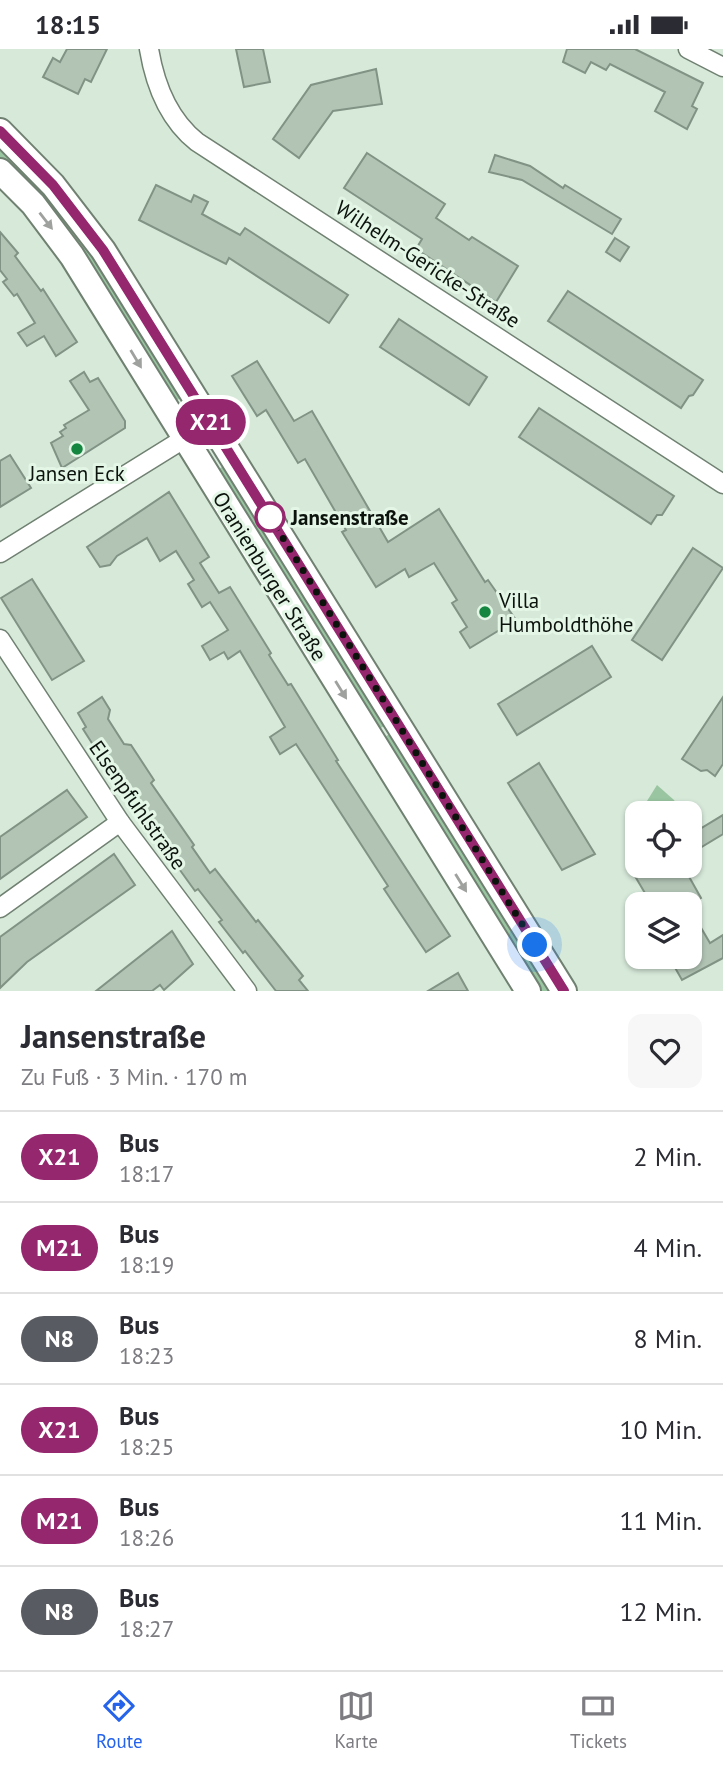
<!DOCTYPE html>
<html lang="de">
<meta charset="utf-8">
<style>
body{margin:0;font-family:"PT Sans",sans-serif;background:#f7f7f7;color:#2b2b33;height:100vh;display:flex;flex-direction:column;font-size:26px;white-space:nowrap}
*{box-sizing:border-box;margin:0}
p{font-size:23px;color:#7c7c81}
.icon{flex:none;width:38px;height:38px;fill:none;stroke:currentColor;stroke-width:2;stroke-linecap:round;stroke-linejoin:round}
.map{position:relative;height:942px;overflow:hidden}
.drawer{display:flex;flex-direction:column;background:#fff;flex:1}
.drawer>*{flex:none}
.badge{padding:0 14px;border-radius:23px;font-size:24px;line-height:46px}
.tools{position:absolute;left:625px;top:752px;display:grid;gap:14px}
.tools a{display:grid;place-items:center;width:77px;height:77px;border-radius:14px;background:#fff;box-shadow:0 2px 5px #0004;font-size:35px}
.you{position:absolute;width:35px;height:35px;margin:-18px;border:5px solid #fff;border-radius:50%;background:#1a73e8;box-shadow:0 0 0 10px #1a73e833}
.map>.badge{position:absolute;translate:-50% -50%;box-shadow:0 0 0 4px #fff}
.round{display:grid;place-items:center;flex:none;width:74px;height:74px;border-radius:14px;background:#f7f7f7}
.head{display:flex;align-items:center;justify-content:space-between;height:119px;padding:0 21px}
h1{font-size:33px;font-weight:600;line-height:52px}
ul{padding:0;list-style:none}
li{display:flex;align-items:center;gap:21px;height:91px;padding:0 21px;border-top:2px solid #e1e1e2}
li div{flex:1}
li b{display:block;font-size:26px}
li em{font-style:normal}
li .badge{min-width:77px;font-weight:700;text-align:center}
.status{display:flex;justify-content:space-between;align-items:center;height:49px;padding:0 35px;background:#fff;direction:ltr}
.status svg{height:19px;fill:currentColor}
.menu{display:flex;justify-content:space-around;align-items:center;height:98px;border-top:2px solid #e1e1e2;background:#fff;font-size:19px;color:#7c7c81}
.menu a{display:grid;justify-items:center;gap:4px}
.menu .current{color:#2563eb}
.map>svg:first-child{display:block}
.green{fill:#99c5a1}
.building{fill:#b2c5b5;stroke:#819384;stroke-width:2}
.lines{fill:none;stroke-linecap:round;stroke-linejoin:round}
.minor-casing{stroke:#708172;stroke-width:21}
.secondary-casing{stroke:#708172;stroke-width:28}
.minor{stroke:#fff;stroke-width:18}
.secondary{stroke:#fff;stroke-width:24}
.oneway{fill:#9ea19e}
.line-casing{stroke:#fff;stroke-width:16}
.line{stroke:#95276e;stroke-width:10}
.walk{stroke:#0c130d;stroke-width:7;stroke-dasharray:0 12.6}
.poi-dot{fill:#14863f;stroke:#e4f7e7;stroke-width:2.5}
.stop-dot{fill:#fff;stroke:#95276e;stroke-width:3.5}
.labels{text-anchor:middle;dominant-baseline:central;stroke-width:6;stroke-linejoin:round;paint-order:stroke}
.street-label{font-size:21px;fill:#0c130d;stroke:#e4f7e7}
.poi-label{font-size:21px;fill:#0c130d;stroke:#e4f7e7}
.stop-label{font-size:21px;font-weight:bold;fill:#0c130d;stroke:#e4f7e7;text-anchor:start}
</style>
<div class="status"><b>18:15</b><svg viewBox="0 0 49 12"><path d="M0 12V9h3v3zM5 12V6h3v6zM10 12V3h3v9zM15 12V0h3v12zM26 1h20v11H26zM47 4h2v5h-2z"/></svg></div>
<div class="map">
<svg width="723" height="942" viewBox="0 0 723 942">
<rect width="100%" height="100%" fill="#d7eada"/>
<g class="green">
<path d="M0,95L89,197L184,347L174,353L32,142L0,110Z"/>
<path d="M227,415L388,675L377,681L217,421Z"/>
<path d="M393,683L554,942H539L383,689Z"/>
<path d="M657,736L674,751L683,765H655L647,752Z"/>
</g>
<g class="building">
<path d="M67,0H107L91,33L85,30L78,45L43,28L53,9L60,13Z"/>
<path d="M236,0H263L270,33L244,38Z"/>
<path d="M567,0H635L703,34L692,57L697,60L687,80L655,62L665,43L610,15L606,21L591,13L585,24L563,13Z"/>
<path d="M376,20L382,55L333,62L299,109L273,90L311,36Z"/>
<path d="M367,104L445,155L436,169L469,191L472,188L518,217L496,253L416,200L422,190L344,139Z"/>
<path d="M495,106L530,117L563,139L565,136L621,170L612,185L522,131L489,123Z"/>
<path d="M156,136L191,153L194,146L208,153L202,165L240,186L245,179L348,246L329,274L229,209L226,215L139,171Z"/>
<path d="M0,183L18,204L15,207L41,242L43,240L77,293L56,307L44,287L27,297L18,284L35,274L17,245L14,247L3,233L7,230L0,221Z"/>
<path d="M615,189L629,198L620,212L606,203Z"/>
<path d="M568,242L703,331L693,346L689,347L681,359L548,272Z"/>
<path d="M399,270L487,328L469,356L380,298Z"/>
<path d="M257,312L294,372L312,362L388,493L439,460L485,533L488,531L516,571L470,599L460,583L467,578L452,554L457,551L434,514L409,528L405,520L376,538L342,483L346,481L305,410L298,414L266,361L257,367L232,327Z"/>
<path d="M84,323L90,333L98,329L125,372V379L62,419L51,394L63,387L60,383L66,379L64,376L89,361L70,332Z"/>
<path d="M539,359L674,447L662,466H657L651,475L519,388Z"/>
<path d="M10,406L31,439L0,458V412Z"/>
<path d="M169,443L209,508L200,514L219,544L230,538L271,604L269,606L288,636L291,635L338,711L336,712L450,887L426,903L384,840L388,837L296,695L280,705L270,688L285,678L240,602L228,610L224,603L210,611L202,597L228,581L210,553L202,558L188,535L194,531L176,502L160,512L147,489L117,507L110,516L100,518L87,498Z"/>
<path d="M693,499L723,519L662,611L632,591Z"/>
<path d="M32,530L84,612L52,631L1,549Z"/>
<path d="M592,597L611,628L517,686L498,655Z"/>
<path d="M102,648L110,661L108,670L124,695L131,696L154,731L151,734L194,796L192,798L210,824L215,820L256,873L258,871L303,927L299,931L308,942H276L245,902L243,904L219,873L222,871L198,840L195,842L149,778L107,711L104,713L83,680L86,678L78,664Z"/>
<path d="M723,648V715L715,727L707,721L701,722L682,710Z"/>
<path d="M539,714L595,805L562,821L508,734Z"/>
<path d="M67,741L87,768L0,830V788Z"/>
<path d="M723,766V785L690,805V786Z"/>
<path d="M114,805L135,836L27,913L0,939V888Z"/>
<path d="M629,817H683L701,849L690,856H652Z"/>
<path d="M690,860L710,894L723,886V909L682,931L669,908H690Z"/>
<path d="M172,882L193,915L164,941L160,936L152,942H96Z"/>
<path d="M458,924L468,942H428Z"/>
</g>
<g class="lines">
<g class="minor-casing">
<g id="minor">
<path d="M149,0C155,36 168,70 197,93L723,435"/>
<path d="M688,0L723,18"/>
<path d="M0,504L211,373"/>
<path d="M0,590L120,773L247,942"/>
<path d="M0,859L120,773"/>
</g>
</g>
<g class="secondary-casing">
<g id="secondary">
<path d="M0,82L53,136L103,201L564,942"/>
<path d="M0,122L33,155L72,207L528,942"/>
</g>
</g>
<use href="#minor" class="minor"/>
<use href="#secondary" class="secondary"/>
</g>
<defs><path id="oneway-solid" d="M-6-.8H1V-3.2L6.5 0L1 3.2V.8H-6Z" transform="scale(1.75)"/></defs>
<g class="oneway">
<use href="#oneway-solid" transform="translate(46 172) rotate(52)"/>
<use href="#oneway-solid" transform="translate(136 310) rotate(59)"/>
<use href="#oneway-solid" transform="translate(341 641) rotate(58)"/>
<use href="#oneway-solid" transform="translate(461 834) rotate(58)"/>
</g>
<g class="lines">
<g class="line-casing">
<path id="line" d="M0,82L53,136L103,201L564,942"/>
</g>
<use href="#line" class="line"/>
<path class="walk" d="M270,468L535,896"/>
</g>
<g class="poi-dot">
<circle cx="77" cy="400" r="7"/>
<circle cx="485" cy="563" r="7"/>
</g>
<circle class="stop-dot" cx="270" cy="468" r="14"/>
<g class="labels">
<g class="street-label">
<text transform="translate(428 215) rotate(33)">Wilhelm-Gericke-Straße</text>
<text transform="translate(270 527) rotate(58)">Oranienburger Straße</text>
<text transform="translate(138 756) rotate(55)">Elsenpfuhlstraße</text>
</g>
<g class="poi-label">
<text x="77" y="424">Jansen Eck</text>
<text x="499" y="551" text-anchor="start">Villa<tspan x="499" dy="24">Humboldthöhe</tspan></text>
</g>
<g class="stop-label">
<text x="291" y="468">Jansenstraße</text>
</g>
</g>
</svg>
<div class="tools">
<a><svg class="icon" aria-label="locate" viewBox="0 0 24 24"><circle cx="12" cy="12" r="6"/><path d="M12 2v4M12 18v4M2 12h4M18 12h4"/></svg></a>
<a><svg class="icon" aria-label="layers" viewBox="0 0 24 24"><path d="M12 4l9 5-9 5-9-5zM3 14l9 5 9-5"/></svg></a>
</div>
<div class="you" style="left:535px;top:896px"></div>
<b class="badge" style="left:211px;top:373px;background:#95276e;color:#fff">X21</b>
</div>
<section class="drawer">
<div class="head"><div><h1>Jansenstraße</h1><p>Zu Fuß · 3 Min. · 170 m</p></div><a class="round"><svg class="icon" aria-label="heart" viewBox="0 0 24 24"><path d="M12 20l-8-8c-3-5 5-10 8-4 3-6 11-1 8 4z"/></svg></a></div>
<ul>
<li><span class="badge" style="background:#95276e;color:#fff">X21</span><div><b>Bus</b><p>18:17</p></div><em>2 Min.</em></li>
<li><span class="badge" style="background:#95276e;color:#fff">M21</span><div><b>Bus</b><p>18:19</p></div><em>4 Min.</em></li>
<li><span class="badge" style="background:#595b62;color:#fff">N8</span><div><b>Bus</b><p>18:23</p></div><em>8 Min.</em></li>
<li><span class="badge" style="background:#95276e;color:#fff">X21</span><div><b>Bus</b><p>18:25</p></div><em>10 Min.</em></li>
<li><span class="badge" style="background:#95276e;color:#fff">M21</span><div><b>Bus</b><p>18:26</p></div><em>11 Min.</em></li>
<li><span class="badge" style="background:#595b62;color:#fff">N8</span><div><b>Bus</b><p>18:27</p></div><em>12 Min.</em></li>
</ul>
</section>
<nav class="menu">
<a class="current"><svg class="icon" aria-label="directions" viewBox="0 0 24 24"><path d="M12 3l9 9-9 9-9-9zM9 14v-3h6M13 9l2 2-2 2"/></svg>Route</a>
<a><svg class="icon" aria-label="map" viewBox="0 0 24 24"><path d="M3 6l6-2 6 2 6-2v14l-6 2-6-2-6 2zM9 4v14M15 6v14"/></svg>Karte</a>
<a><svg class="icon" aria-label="tickets" viewBox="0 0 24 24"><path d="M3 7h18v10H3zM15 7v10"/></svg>Tickets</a>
</nav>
